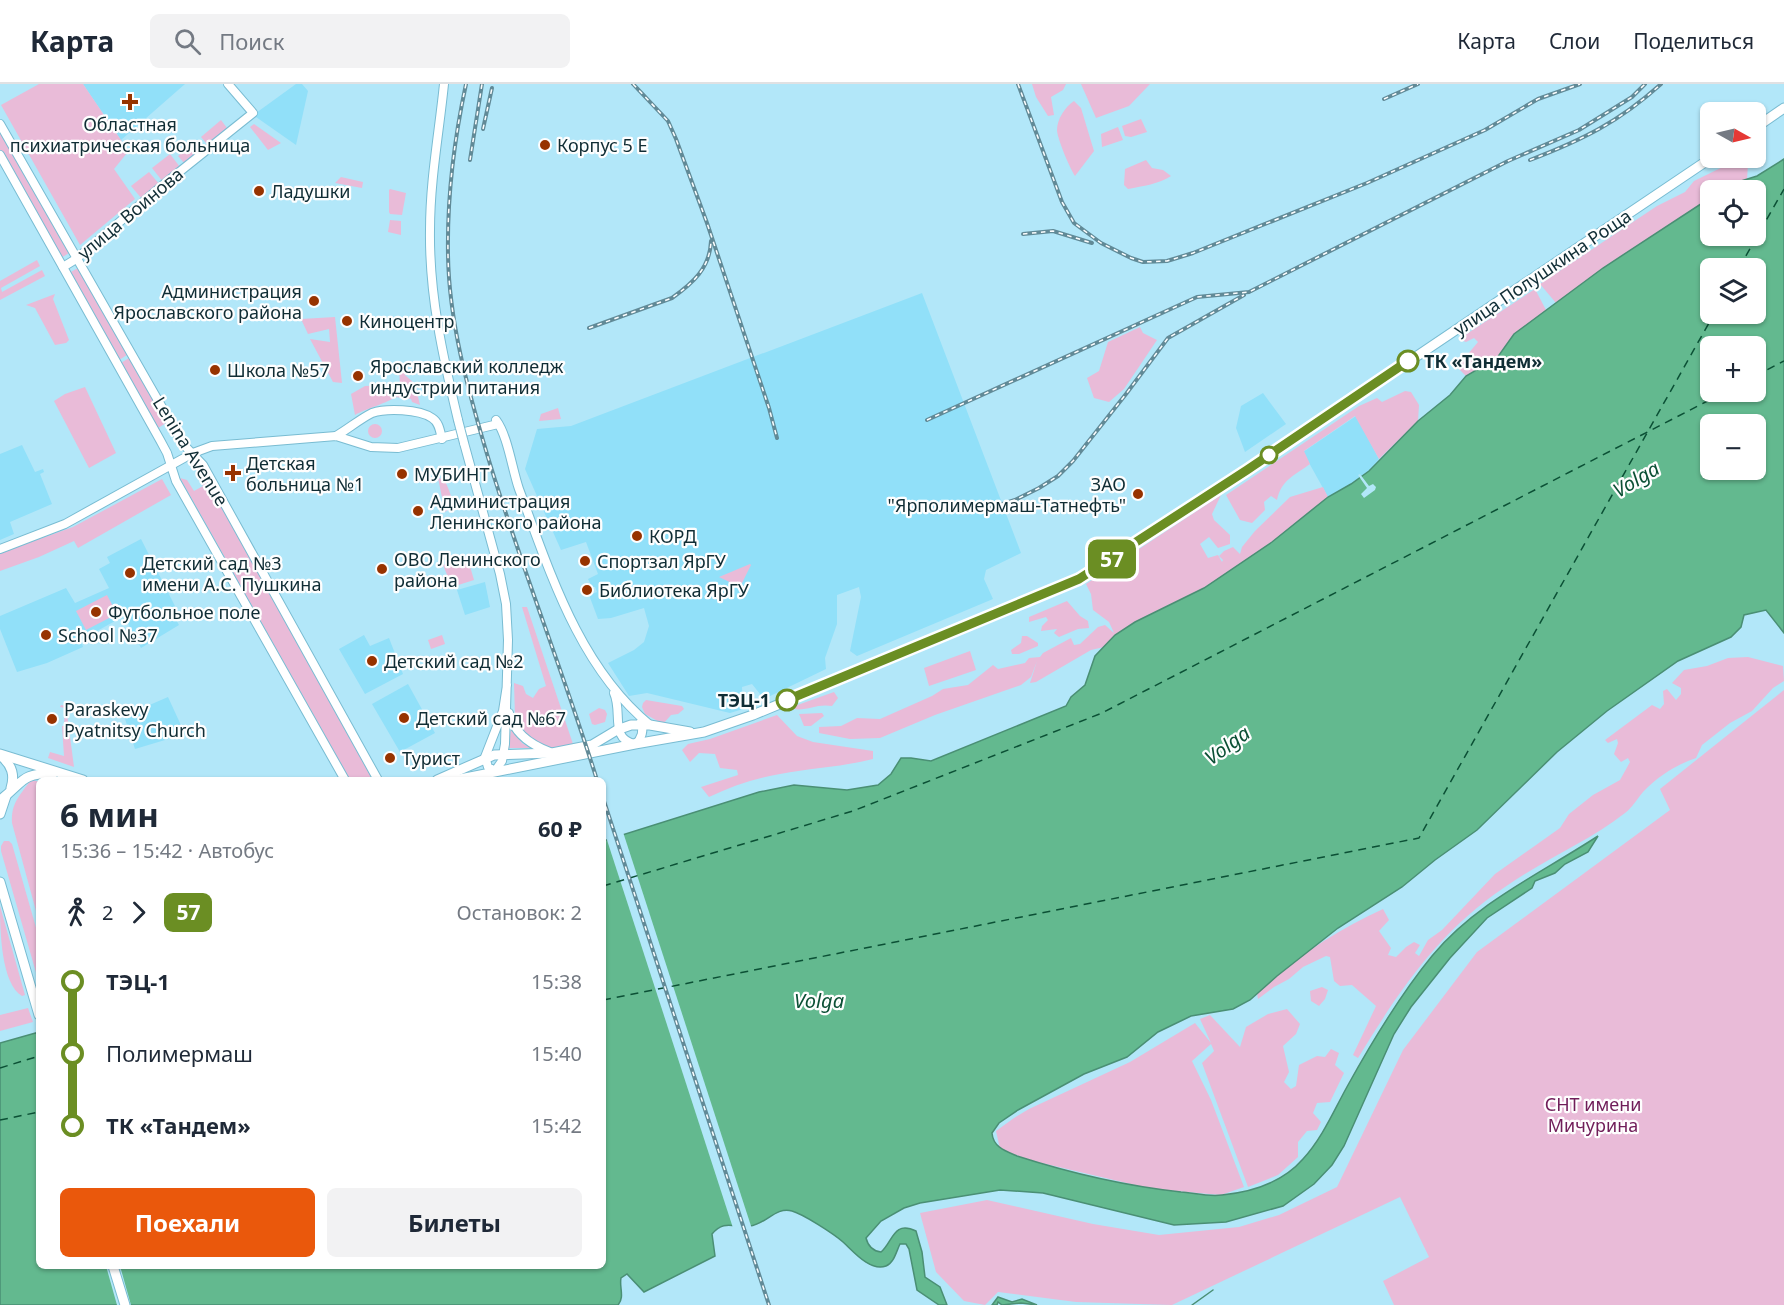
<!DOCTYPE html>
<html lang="ru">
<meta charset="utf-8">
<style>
body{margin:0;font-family:"Noto Sans",sans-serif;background:#f2f2f3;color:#1f2937;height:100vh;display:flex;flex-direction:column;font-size:22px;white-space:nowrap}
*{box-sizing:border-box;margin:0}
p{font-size:20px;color:#747a83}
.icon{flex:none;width:33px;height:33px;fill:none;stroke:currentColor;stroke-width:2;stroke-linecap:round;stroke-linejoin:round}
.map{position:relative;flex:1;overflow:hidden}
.sheet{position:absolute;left:36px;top:693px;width:570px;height:492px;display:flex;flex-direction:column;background:#fff;border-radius:9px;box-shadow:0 2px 4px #0004}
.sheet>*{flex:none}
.badge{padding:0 12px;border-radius:9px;font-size:21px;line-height:39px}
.needle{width:39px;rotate:98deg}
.controls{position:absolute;left:1700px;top:18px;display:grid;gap:12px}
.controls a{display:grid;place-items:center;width:66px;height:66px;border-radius:9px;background:#fff;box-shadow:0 2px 4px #0004;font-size:30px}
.map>.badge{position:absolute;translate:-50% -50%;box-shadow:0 0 0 3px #fff}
.legs{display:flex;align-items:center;gap:9px;height:66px;padding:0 24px;font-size:20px}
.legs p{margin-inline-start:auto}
.head{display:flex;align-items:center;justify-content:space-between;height:102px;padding:0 24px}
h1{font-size:33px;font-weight:700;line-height:45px}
.cta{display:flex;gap:12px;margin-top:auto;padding:12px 24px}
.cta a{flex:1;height:69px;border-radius:9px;background:#ea580c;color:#fff;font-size:24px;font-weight:700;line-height:69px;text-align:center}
.cta a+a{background:#f2f2f3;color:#1f2937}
ul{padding:0 24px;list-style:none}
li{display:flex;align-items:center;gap:21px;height:72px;font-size:22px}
li i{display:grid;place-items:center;width:9px;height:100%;margin:0 8px;background:currentColor}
li i::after{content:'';width:15px;height:15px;margin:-8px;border:4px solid;border-radius:50%;background:#fff}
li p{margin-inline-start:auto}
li:first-child i{background:linear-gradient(#0000 50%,currentColor 0)}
li:last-child i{background:linear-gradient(currentColor 50%,#0000 0)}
header{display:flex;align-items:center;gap:36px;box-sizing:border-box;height:84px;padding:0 30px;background:#fff;border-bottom:2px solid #e0e1e3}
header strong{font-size:28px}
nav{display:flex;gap:33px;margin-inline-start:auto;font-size:21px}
.search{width:420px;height:54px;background:#f2f2f3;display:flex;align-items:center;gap:15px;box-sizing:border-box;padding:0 21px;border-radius:9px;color:#747a83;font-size:22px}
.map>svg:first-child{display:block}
.built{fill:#91e0f9}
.green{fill:#e9bbd8}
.water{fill:#63b98f;stroke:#4a8f74;stroke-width:1.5;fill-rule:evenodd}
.pier{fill:#b2e7f9}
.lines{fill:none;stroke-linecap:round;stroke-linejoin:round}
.stream{stroke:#4a8f74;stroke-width:1.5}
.ferry{stroke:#0b5035;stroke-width:1.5;stroke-dasharray:8 6;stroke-linecap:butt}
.secondary-casing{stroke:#79bcd2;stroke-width:10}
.primary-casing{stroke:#79bcd2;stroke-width:11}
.secondary{stroke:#fff;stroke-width:8}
.primary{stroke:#fff;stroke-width:9}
.rail-casing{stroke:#618a97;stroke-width:4}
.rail{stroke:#fefefe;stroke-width:1.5;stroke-dasharray:4.5;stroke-linecap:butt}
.secondary-bridge-casing{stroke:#79bcd2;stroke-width:10;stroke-linecap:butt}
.secondary-bridge{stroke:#fff;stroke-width:8}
.line-1-casing{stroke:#fff;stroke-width:14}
.line-1{stroke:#6b8e23;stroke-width:9}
.poi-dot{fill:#973300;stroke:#fefefe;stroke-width:2}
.stop-1-dot{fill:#fff;stroke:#6b8e23;stroke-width:3}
.labels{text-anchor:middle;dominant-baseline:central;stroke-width:4.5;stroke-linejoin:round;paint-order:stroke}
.poi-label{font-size:18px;fill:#102d35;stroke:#fefefe;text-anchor:start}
.street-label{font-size:18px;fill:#102d35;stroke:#fefefe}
.stop-label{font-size:18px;font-weight:bold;fill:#102d35;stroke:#fefefe;text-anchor:start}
.park-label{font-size:18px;fill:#701d59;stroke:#fefefe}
.water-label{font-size:20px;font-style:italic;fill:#0b5035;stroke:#fefefe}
</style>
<header>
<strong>Карта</strong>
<div class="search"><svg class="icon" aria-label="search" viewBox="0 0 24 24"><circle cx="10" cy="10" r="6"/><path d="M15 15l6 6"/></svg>Поиск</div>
<nav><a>Карта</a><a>Слои</a><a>Поделиться</a></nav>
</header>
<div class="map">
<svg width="1784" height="1221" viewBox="0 0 1784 1221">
<rect width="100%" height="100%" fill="#b2e7f9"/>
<g class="built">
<path d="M83,0H185L121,56Z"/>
<path d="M296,0H302L308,7L296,61L256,33V29Z"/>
<path d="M922,209L1021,469L986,486L984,495L993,515L857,572L850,567L861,513L859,503L837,511V540L825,574L826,585L764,615L752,600L742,603L743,625L730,629L647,609L629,612L608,579L634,566L644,558L649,542L644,524L611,534L598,535L589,511L597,508L595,503H592L588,495L598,490L586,458L561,466L525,385L537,345L571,342Z"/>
<path d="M1263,309L1286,340L1245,368L1236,344L1241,322Z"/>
<path d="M1356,332L1379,375L1369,387L1351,400L1328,413L1303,368Z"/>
<path d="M22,361L35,388L43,385L44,388L40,390L52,420L10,438L14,450L0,456V370Z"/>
<path d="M141,455L178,528L173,530L179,541L141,564L124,532L81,556L83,563L47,579L17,588L0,545V532L66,504L75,519L109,504L99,485L110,479L107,473Z"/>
<path d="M485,498L490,523L465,531L457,506Z"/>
<path d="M364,551L370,562L389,554L403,590L365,610L339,565Z"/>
<path d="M408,600L435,649L400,668L372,620Z"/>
<path d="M168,613L185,650L135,665L124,632Z"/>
</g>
<g class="green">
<path d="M39,0H83L121,56L127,69L114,85L135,115L80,161L1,21Z"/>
<path d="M1032,0H1066L1063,6L1051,13L1054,31L1048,32L1036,13Z"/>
<path d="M1081,0H1150L1129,22L1096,34Z"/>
<path d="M1074,17L1081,24L1094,67L1075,92C1070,85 1057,54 1057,46C1057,35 1065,23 1074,17Z"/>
<path d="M1141,35L1147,48L1131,53L1125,52L1122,42Z"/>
<path d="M221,36L227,44L207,60L201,53Z"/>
<path d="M254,40L281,59L268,66L250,43Z"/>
<path d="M1118,43L1123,56L1102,63L1101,50Z"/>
<path d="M0,47L69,169L61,174L0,66Z"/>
<path d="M197,56L203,63L184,79L178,72Z"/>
<path d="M170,70L180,83L163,98L152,84Z"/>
<path d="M1741,74L1748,80L1747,96C1732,99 1725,106 1710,106V114L1603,184L1556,219L1540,200L1657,122L1685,108L1694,97Z"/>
<path d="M1146,76L1152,84L1163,86L1171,92C1159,100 1143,102 1128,105L1124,101L1125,85Z"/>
<path d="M149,88L160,101L142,115L131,102Z"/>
<path d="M341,93L363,98L362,104L335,99Z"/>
<path d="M390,105L406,109L402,131L390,130L389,128V106Z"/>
<path d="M390,136L401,137V151L388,148Z"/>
<path d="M37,176L40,182L1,204L2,208L42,186L45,192L0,216V197Z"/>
<path d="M78,184L127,271L119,276L69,189Z"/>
<path d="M1535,205L1546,226L1508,258L1497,274L1466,292L1457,283L1478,258L1474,254L1466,258L1461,256L1465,251Z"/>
<path d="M55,210L53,215L69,256L66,259L55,261L35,224L26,221Z"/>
<path d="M335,233L342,299L333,298L310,255L330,258L329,245L308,250L301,235Z"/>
<path d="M1140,243L1143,249L1157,256L1124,305L1109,318L1094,314L1087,294L1099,287L1108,258Z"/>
<path d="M129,274L166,339L158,344L121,279Z"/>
<path d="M399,282H403L405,291L415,300L420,321L412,318L411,315L395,313C390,318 365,325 355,331L351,310L365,302L389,301L391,307L400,303Z"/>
<path d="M85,303L116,369L89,384L54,317L65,310Z"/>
<path d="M1405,307L1411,308L1419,321L1418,337L1379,375L1355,332L1304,367L1310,380C1295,391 1281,396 1277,416L1271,412L1264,418L1265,426L1252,439L1240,436L1226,411L1359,322L1377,314L1382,318Z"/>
<path d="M558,324L561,335L539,337L541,330Z"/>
<circle cx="375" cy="347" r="7"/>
<path d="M201,385L370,687V696H350L180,394L187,396L194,407L203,402L198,393Z"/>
<path d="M438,394L443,395C449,402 450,412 455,421L445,428Z"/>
<path d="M162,395L171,411L78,464L74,457L39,473L0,487V469L73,443Z"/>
<path d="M1323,403L1328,413L1272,458L1204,504L1135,538L1115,551L1104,563L1091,566L1036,598L1030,599L1037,577L1031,593L1021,601L935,631L880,654L850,655L819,649V643L841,642L857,634L880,635L932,612L943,605L968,601L993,581L998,585L1025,579L1029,574L1040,573L1043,569L1071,554L1074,561L1080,560L1098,543L1105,541L1114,549L1109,538L1093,526L1091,510L1086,500L1221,411L1212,430L1214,436L1230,451V460L1218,464L1209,453L1200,460L1208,474L1218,471L1222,478L1223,476L1219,472L1224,467L1233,463L1240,470L1242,463L1255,447L1290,413Z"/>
<path d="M467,472L474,496L452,503L443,481Z"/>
<path d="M750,480L751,481L740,503L719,493Z"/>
<path d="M107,511L117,530L86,546L76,527Z"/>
<path d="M1067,517L1080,532L1088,537L1089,544L1078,545L1059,553L1054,549L1057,545L1041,547L1042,542L1048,536L1046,533L1029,538V533Z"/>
<path d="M522,523H527L574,663L557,667L539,662L528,652L515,633L514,599L523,602L526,610L533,614L539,605L546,602Z"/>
<path d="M442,551L445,560L431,565L428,556Z"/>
<path d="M1022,552H1027L1038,559V562L1019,570H1012L1011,566L1021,559Z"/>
<path d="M970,567L976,586L929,602L924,584Z"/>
<path d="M1748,573L1783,582L1784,597L1773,604L1752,627L1730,639L1702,661L1696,674C1676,681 1658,692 1643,708C1637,715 1632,724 1625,729C1588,758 1543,776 1505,803C1438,848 1399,907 1358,974L1353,971L1376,922L1352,901L1340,902L1334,897L1330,873L1326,872L1303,883L1289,895L1274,903L1258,915L1257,909C1294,874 1337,846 1383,825L1389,836L1379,847L1391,864L1388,871L1396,873L1406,863L1414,858L1420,861L1415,869L1419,872L1428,856L1442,846L1495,790L1560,744L1569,730L1593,711L1620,696L1630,678L1628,674L1621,678L1614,670L1618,659L1617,655L1608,659L1605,656L1652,621L1660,625L1664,620L1663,607L1667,605L1676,616L1681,610V604L1672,599L1684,586L1707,582L1728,574Z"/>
<path d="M1784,606V1221H1394L1383,1197L1429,1173L1400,1113L1172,1221L1076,1218L998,1208L985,1221L964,1217L936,1188L920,1129L987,1116L1093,1140L1159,1151L1239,1143L1279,1131L1337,1103L1403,966L1477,868L1670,726L1660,705Z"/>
<path d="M834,608L838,614L832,622C815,619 806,629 789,624Z"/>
<path d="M646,616L682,622L684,625L678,630L671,631L663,640L645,630L642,623L643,619Z"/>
<path d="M61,621L66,622L74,683L48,674L50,668L64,672L62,642H64L65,624L60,623Z"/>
<path d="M599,624L605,626L607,630L605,638L595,641L592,640L589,630Z"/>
<path d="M822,629L824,632L811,642H804L799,630Z"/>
<path d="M777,631L797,652L813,658L873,667V675C842,683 811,684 780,690C755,694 732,702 709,713L701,703L738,691L737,686L720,684L715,670L699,669L690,678L682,666L688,660L710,655Z"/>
<path d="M511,644L522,659L531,664H509Z"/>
<path d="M33,696L39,698V838L12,739C11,719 19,713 30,697Z"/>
<path d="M4,757H9L12,760L39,854V899L1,767V762Z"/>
<path d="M0,822L25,911L22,912C1,900 0,846 0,822Z"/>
<path d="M1322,903L1328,906L1325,915L1319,922L1311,917L1310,907Z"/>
<path d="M28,924L33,938L0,947V931Z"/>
<path d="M1287,925L1300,940L1296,950L1283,962L1289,988L1284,998L1291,1005L1296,1002L1299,981L1317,972L1325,973L1331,965L1339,969L1335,981L1344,989L1330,1018L1317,1019L1313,1029L1321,1038L1317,1046L1307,1047L1298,1058V1073L1278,1091L1248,1103L1202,979L1214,967L1211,960L1192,977L1211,1016L1244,1103L1221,1111L1152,1105L1029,1076L1000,1065L996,1047L1014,1034L1029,1025L1130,978L1195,939L1211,959L1200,935L1210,931L1240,963L1246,943L1268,930Z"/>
</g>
<g class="water">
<path d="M1784,75V549L1766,526L1744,531L1741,543L1731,553L1678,577L1607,627L1557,668L1477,746L1435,776L1402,803L1338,844L1277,892L1250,916L1233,925L1191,932L1158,948L1127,973L1084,990L1018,1026L999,1039L992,1049C993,1063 1005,1067 1017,1072C1070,1089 1126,1102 1181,1108C1194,1109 1209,1113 1222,1111C1252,1108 1283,1098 1303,1075C1323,1053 1334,1026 1348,1001C1373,956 1400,911 1432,872C1477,818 1540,790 1598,752L1588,768L1565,780L1555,789L1535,797L1532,804L1487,834L1450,874L1411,923L1394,950L1344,1062L1332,1081L1314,1100L1283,1122L1226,1138L1174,1141L1043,1109L1000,1106L920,1119L904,1124L881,1137L866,1154C868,1162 872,1167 881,1168C893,1158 893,1136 916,1147L922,1168L925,1193L940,1203L947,1221H939L917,1206L909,1165L906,1160H900C896,1168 894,1179 886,1182C870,1188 853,1167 843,1158C834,1150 803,1130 792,1127C776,1122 765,1141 750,1142C734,1144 724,1135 712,1150L715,1172L644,1208L627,1190L621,1194C619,1203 625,1213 618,1221H0V959L39,948V1182H603V757L759,708L794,701L847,706L878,701L891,690L901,674H911L931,677L1066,622L1071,613L1085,601L1095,572L1115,551L1135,538L1204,504L1272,458L1328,413L1351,400L1369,387L1418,337L1450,311L1466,292L1497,274L1514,250L1603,184L1710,114V152H1755V106H1723L1738,98L1757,92ZM1710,184H1755V230H1710ZM1710,262H1755V308H1710ZM1710,340H1755V386H1710Z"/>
<path d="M998,1213L1012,1218L1022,1215L1037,1221L1021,1219L1002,1221L998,1218L997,1221H992Z"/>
</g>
<g class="pier">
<path d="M1360,390L1369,402L1373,400L1376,403L1375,406L1364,414L1361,410L1367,404L1358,391Z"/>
<path d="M623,748L752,1145L733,1144L606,753Z"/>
<path d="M106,1182H120L131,1221H117Z"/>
</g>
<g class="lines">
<path class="stream" d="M1192,1221L1213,1206"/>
<g class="ferry">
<path d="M1739,184L1784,105"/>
<path d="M1755,292L1784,277"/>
<path d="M603,802L853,727L1102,629L1725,308"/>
<path d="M603,916L1419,754L1714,230"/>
<path d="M0,984L39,972"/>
<path d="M0,1036L39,1028"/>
</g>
<g class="secondary-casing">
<g id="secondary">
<path d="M444,0C439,49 430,97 430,146C429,211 443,273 458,336"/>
<path d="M0,40L183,360L203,381L378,696"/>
<path d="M0,71L160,356L167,369L176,397L345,696"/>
<path d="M63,183L76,175L163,101L253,29L228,0"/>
<path d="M496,336C508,352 512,385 519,405C550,488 579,583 650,641"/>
<path d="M336,352C348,345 360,335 372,329C386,324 419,325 432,334C439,338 440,347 442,355"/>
<path d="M464,359L500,490L506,520L508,556L505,660L502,677L495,687L488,683L485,673L503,627L507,601"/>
<path d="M0,465L65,440L193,369L212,362L336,352L371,363L398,364L498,340"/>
<path d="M614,609C623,628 609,655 635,660C642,655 644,646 641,638"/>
<path d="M509,629C514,650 531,661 550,668"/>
</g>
</g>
<g class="primary-casing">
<g id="primary">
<path d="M1755,44L1784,24"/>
<path d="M0,670L83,696"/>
<path d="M1,672C12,681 15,691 11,704"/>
<path d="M437,696L494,671L552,669L592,661L617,646L631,641H650L690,648"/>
<path d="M455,696L635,660L704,648L753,631L1069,500L1097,485L1251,384L1711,74"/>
<path d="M0,716C25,698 18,690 54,689"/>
<path d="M0,730L6,712"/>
<path d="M0,798L39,931"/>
<path d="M113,1182L125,1221"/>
</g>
</g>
<use href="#secondary" class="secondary"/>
<use href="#primary" class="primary"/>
<g class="rail-casing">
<g id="rail">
<path d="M466,0C454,56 447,113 448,171C449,238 468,306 487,370C520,480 563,587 597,696"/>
<path d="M633,0L668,37L676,55L707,139L769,324L777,354"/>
<path d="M1018,0L1062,118L1074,139L1101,159L1131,174L1143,178L1167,177L1193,169L1367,99L1485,46L1538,15L1580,0"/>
<path d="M1384,15L1418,0"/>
<path d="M483,45L492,4"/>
<path d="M470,76L482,0"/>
<path d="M1530,76C1582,56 1619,38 1661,0"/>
<path d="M1023,150L1053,147L1092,159"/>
<path d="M589,244L672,214C693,199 710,184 711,157"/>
<path d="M927,336L1197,213L1249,208L1508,77L1579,46L1632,13L1645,0"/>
<path d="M931,427L990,424L1015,416L1039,404L1058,392L1073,377L1126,310L1168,254L1244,211"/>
<path d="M603,714L769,1221"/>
</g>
</g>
<use href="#rail" class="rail"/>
<g class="secondary-bridge-casing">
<path id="secondary-bridge" d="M458,336L464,359"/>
</g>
<use href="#secondary-bridge" class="secondary-bridge"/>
</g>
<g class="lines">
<g class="line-1-casing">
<path id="line-1" d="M787,616L1079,495L1247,386L1408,277"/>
</g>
<use href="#line-1" class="line-1"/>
</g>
<g class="poi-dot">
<path d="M127 9h6v6h6v6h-6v6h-6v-6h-6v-6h6z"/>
<circle cx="545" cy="61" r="6"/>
<circle cx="259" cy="107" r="6"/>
<circle cx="314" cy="217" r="6"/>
<circle cx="347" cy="237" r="6"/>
<circle cx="215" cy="286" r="6"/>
<circle cx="358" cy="292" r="6"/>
<path d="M230 380h6v6h6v6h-6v6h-6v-6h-6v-6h6z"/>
<circle cx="402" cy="390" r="6"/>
<circle cx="1138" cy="410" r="6"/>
<circle cx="418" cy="427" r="6"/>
<circle cx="637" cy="452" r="6"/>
<circle cx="585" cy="477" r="6"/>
<circle cx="382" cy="485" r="6"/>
<circle cx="130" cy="489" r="6"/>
<circle cx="587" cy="506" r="6"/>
<circle cx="96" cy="528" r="6"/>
<circle cx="46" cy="551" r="6"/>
<circle cx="372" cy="577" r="6"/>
<circle cx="404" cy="634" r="6"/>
<circle cx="52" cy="635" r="6"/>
<circle cx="390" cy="674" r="6"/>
</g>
<g class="stop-1-dot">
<circle cx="1408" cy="277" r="10"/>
<circle cx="1269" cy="371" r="8"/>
<circle cx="787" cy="616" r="10"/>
</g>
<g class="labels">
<g class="poi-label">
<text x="130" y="40" text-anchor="middle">Областная<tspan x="130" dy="21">психиатрическая больница</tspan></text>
<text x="557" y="61">Корпус 5 E</text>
<text x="271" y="107">Ладушки</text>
<text x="302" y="207" text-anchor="end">Администрация<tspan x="302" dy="21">Ярославского района</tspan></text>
<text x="359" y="237">Киноцентр</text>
<text x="370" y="282">Ярославский колледж<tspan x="370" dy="21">индустрии питания</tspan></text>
<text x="227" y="286">Школа №57</text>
<text x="246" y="379">Детская<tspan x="246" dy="21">больница №1</tspan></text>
<text x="414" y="390">МУБИНТ</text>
<text x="1126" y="400" text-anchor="end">ЗАО<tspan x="1126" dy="21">"Ярполимермаш-Татнефть"</tspan></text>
<text x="430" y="417">Администрация<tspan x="430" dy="21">Ленинского района</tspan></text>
<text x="649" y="452">КОРД</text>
<text x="394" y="475">ОВО Ленинского<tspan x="394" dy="21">района</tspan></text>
<text x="597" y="477">Cпортзал ЯрГУ</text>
<text x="142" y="479">Детский сад №3<tspan x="142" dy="21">имени А.С. Пушкина</tspan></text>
<text x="599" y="506">Библиотека ЯрГУ</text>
<text x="108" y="528">Футбольное поле</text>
<text x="58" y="551">School №37</text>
<text x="384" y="577">Детский сад №2</text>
<text x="64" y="625">Paraskevy<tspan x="64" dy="21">Pyatnitsy Church</tspan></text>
<text x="416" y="634">Детский сад №67</text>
<text x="402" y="674">Турист</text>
</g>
<g class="street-label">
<text transform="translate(130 129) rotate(-40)">улица Воинова</text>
<text transform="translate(1542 188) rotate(-34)">улица Полушкина Роща</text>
<text transform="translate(191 367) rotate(58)">Lenina Avenue</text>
</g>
<g class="stop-label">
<text x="1424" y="277">ТК «Тандем»</text>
<text x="770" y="616" text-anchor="end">ТЭЦ-1</text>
</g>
<g class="park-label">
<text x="1593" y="1020">СНТ имени<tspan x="1593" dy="21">Мичурина</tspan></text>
</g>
<g class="water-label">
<text transform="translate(1636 395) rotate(-31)">Volga</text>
<text transform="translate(1227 661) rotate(-36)">Volga</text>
<text x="819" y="916">Volga</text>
</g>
</g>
</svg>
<div class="controls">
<a><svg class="needle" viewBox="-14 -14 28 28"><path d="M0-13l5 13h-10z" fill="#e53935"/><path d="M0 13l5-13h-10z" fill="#747a83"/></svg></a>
<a><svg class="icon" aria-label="locate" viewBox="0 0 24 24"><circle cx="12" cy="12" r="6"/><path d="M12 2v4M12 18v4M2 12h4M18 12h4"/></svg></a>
<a><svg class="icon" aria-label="layers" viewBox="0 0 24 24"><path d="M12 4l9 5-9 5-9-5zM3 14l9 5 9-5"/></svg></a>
<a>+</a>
<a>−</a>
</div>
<b class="badge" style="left:1112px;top:475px;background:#6b8e23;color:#fff">57</b>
<section class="sheet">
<div class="head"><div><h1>6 мин</h1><p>15:36 – 15:42 · Автобус</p></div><b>60 ₽</b></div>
<div class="legs"><svg class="icon" aria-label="walk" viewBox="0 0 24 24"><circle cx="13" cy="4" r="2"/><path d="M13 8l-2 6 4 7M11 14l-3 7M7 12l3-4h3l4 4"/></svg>2<svg class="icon" aria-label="forward" viewBox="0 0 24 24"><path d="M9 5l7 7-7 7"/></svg><b class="badge" style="background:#6b8e23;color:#fff">57</b><p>Остановок: 2</p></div>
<ul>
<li><i style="color:#6b8e23"></i><b>ТЭЦ-1</b><p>15:38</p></li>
<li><i style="color:#6b8e23"></i><span>Полимермаш</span><p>15:40</p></li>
<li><i style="color:#6b8e23"></i><b>ТК «Тандем»</b><p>15:42</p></li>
</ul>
<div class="cta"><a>Поехали</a><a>Билеты</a></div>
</section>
</div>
